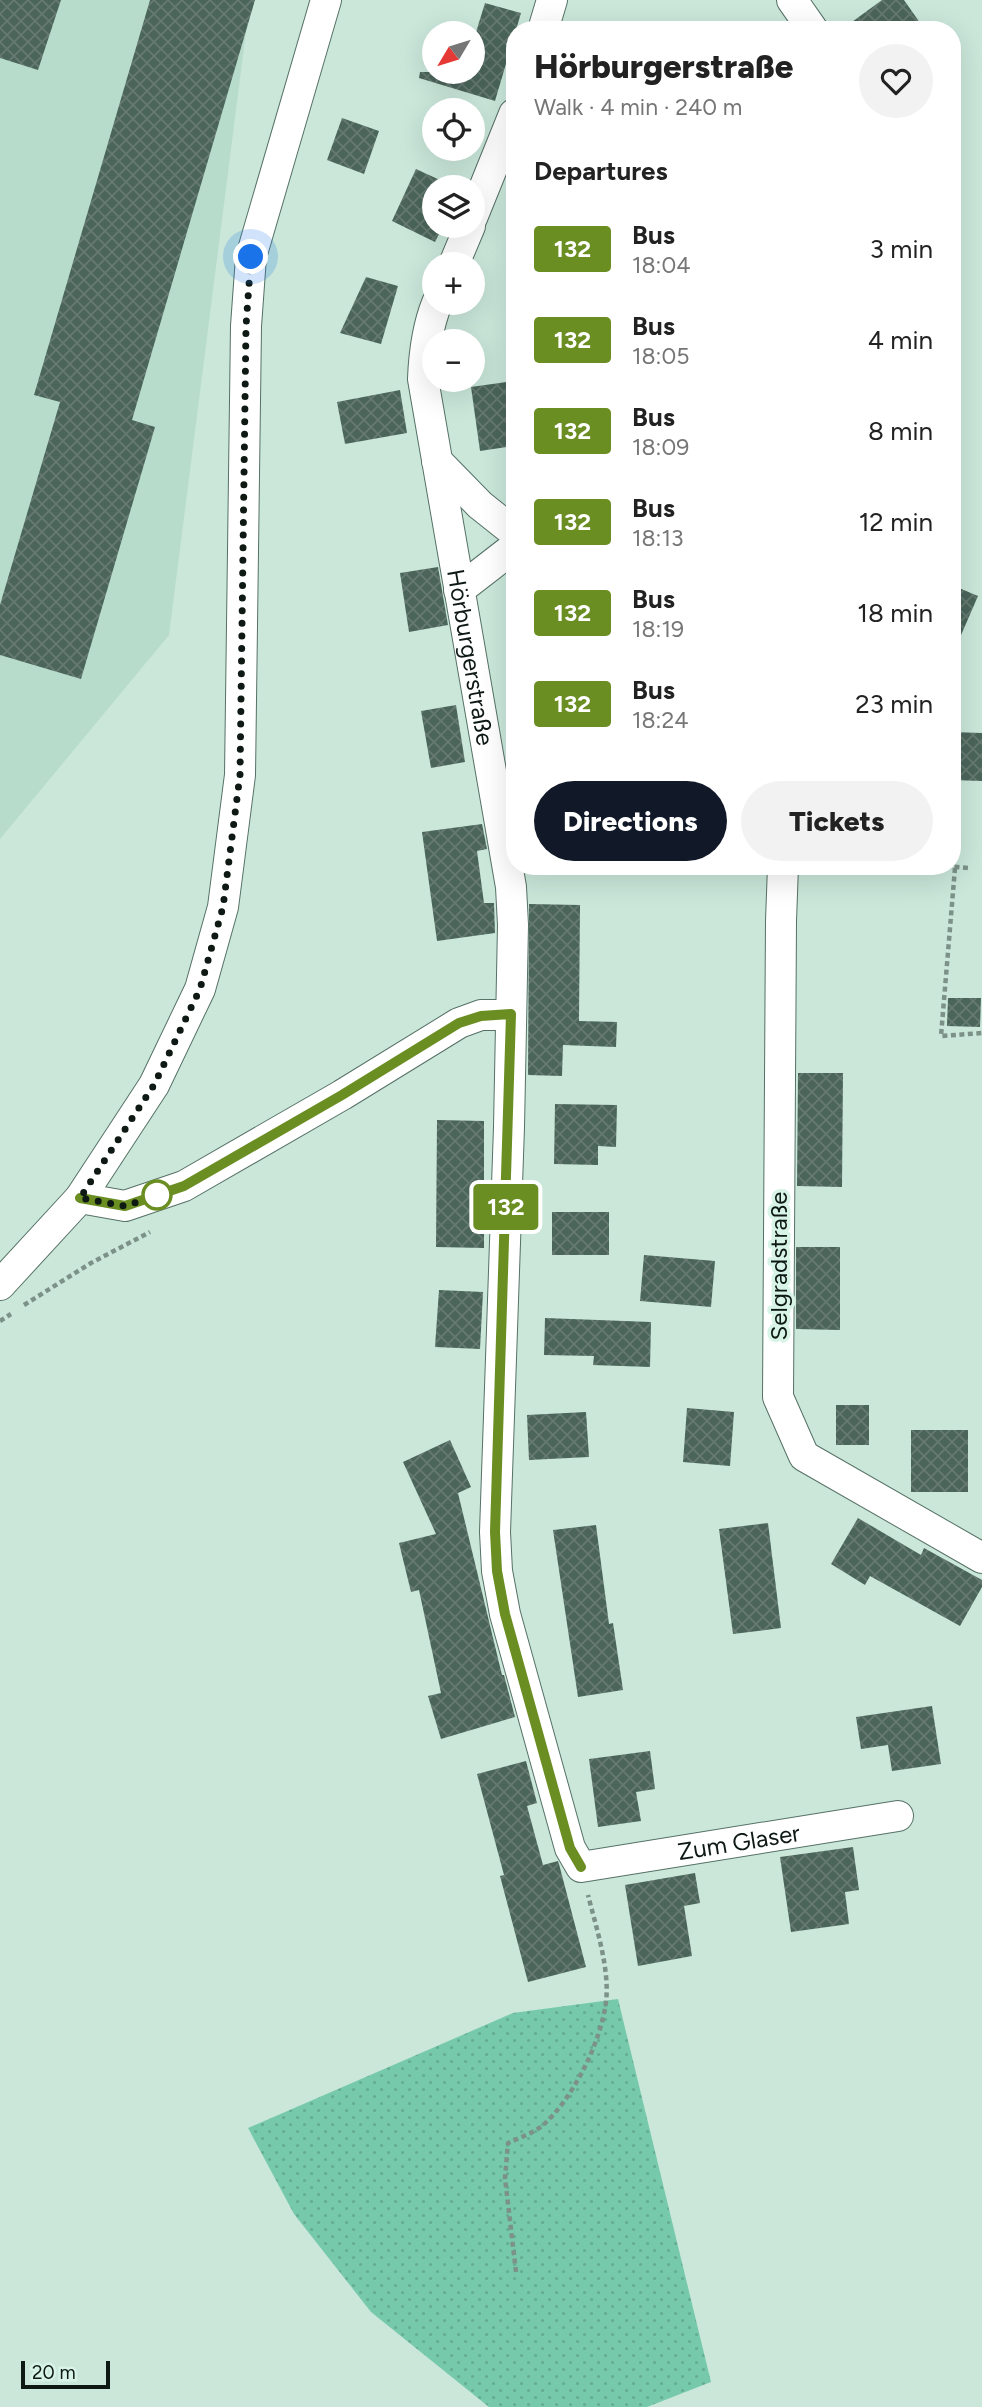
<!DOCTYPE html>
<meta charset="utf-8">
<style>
body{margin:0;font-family:Figtree,sans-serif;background:#f2f2f2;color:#222;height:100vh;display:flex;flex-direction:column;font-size:26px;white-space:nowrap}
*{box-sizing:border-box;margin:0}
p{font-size:23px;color:#767676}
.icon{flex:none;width:38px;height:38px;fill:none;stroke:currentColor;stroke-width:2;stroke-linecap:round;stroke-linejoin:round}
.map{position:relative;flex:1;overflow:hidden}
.side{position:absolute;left:506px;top:21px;width:455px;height:854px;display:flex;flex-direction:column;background:#fff;border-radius:28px;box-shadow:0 7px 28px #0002}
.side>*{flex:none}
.badge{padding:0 14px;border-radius:5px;font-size:24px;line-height:46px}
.needle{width:46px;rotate:232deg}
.fabs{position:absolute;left:422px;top:21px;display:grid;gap:14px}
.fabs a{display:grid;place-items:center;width:63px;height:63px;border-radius:50%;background:#fff;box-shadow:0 7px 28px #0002;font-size:35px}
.scale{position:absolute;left:21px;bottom:18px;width:89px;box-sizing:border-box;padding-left:7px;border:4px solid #0e1914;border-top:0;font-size:19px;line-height:24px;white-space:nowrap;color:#0e1914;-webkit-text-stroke:5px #d7f4e7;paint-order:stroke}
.you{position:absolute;width:35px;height:35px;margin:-18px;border:5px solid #fff;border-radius:50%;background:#1a73e8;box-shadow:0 0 0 10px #1a73e833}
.map>.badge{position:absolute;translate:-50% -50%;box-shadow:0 0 0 4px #fff}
h2{padding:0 28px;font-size:26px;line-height:63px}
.round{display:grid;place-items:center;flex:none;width:74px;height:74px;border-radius:37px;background:#f2f2f2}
.summary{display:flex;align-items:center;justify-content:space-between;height:119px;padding:0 28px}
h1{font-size:33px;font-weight:800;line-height:52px}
.action{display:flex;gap:14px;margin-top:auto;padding:14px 28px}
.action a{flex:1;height:80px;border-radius:42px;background:#111827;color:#fff;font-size:28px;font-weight:800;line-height:80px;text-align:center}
.action a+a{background:#f2f2f2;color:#222}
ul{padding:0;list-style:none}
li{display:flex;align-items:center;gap:21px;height:91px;padding:0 28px}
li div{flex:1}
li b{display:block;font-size:26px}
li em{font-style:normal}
li .badge{min-width:77px;font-weight:700;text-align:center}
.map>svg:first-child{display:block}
.built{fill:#b7dccc}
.green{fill:url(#green-dots)}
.building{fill:url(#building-cross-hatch)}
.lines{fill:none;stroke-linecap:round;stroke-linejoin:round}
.street-casing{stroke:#567166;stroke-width:32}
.path{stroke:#7c9288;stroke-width:4.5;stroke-dasharray:5 3.5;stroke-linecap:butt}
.street{stroke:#fff;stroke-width:30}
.line-casing{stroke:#fff;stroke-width:16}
.line{stroke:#6b8e23;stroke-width:10}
.walk{stroke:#0e1914;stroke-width:7;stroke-dasharray:0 12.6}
.stop-dot{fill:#fff;stroke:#6b8e23;stroke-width:3.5}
.labels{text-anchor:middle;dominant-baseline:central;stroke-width:7;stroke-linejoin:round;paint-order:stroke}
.street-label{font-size:24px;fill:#0e1914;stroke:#d7f4e7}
</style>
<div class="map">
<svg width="982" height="2407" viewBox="0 0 982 2407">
<defs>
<pattern id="green-dots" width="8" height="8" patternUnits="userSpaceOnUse" patternTransform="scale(1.75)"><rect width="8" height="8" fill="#76caab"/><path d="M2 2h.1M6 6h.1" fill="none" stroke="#65ad92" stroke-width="1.8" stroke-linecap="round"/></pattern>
<pattern id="building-cross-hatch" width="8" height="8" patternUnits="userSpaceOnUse" patternTransform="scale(1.75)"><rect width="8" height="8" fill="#4b655b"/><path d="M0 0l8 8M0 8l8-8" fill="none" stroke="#667a72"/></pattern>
</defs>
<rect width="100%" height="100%" fill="#cae7da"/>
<path class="built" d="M0,0H250L169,635L0,839Z"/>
<path class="green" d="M618,1999L711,2382L647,2407H489L371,2312L294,2214L248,2128L513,2013Z"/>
<g class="building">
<path d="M0,0H61L38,70L0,58Z"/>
<path d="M150,0H255L132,420L155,427L81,679L0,655V605L60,402L34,395Z"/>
<path d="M882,0H904L925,30H841Z"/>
<path d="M485,3L521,13L495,101L419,78L420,72H472V45Z"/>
<path d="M342,118L379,131L364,174L327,160Z"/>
<path d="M416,169L455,187H434V226H443L435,242L392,221Z"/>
<path d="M366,277L398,286L381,344L340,333Z"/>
<path d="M514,381V446L480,451L471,387Z"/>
<path d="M400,390L407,433L345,444L337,402Z"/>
<path d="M438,567L448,625L409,632L400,573Z"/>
<path d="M952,585L978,596L952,656Z"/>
<path d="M456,705L465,762L431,768L421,711Z"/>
<path d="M952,732L982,733V781L952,780Z"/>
<path d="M482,824L487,849L477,851L484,903H494L495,933L437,941L422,832Z"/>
<path d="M529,904L580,905L579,1021L617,1022L616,1047L563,1045L562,1076L528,1075Z"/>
<path d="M948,998H981L980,1027L947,1026Z"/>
<path d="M798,1073H843L842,1187L797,1186Z"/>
<path d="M555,1104L617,1105L616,1147L598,1146V1165L554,1164Z"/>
<path d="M437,1120L484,1121V1248L436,1247Z"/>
<rect x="552" y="1212" width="57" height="43"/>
<path d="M796,1247H840V1330L796,1329Z"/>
<path d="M644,1255L715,1261L711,1307L640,1301Z"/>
<path d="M439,1290L483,1292L480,1349L435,1347Z"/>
<path d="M545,1318L651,1322L650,1367L593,1365L594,1356L544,1355Z"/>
<rect x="836" y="1405" width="33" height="40"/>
<path d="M687,1408L734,1412L730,1466L683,1462Z"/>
<path d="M586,1412L589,1457L529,1460L527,1415Z"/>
<rect x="911" y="1430" width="57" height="62"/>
<path d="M450,1440L471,1487L458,1493L502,1675H504L515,1717L441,1739L428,1696L441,1693L419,1590L411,1592L399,1543L436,1534L403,1462Z"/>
<path d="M858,1518L921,1555L924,1548L982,1580V1587L960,1626L870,1576L865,1585L831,1564Z"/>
<path d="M768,1523L781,1628L733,1634L719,1529Z"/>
<path d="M596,1525L609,1624L613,1623L623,1690L578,1697L553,1530Z"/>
<path d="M932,1706L941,1764L892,1771L888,1745L861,1749L856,1717Z"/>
<path d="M650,1751L655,1789L636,1792L641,1821L598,1827L589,1759Z"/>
<path d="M526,1761L537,1803L527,1806L543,1865L558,1861L559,1864L586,1967L528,1982L500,1876L504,1875L477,1774Z"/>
<path d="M853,1847L859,1890L845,1892L849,1924L791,1932L780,1857Z"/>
<path d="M695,1873L700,1903L684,1906L692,1956L638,1966L625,1885Z"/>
</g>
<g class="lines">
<g class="street-casing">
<g id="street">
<path d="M792,0L813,30"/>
<path d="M543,30L552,0"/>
<path d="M472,218L514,114"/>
<path d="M454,264L470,226"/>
<path id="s1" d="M437,303C427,328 424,352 423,379L511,887L513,925L509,1127L495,1532L497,1571L505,1614L570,1848L581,1867L898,1816"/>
<path d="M437,461L480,505L514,532"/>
<path d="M459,590L508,552H514"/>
<path d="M783,866L781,921L778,1397L804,1456L982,1558"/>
<path d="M80,1198L125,1206L184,1186L342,1095L459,1023L481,1015H511"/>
<path d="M0,1285L80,1198L154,1085L200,989L223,907L240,775L246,326L251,257L326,0"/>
</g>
</g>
<g class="path">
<path d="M946,866L969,868"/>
<path d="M955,868L941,1036L982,1033"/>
<path d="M24,1305L91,1263L150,1232"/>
<path d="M0,1321L11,1314"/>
<path d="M516,2272L505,2178L508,2143C519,2138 533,2133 542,2126C573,2099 601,2042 606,2002C610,1969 596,1927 588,1895"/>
</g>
<use href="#street" class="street"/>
</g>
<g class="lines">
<g class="line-casing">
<path id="line" d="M80,1198L125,1206L184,1186L342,1095L459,1023L481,1016L511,1014L495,1532L497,1571L505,1614L570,1848L581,1867"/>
</g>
<use href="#line" class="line"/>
<path class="walk" d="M157,1195L164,1193L125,1206L80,1198L154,1085L200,989L223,907L240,775L246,326L251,257"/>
</g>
<circle class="stop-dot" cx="157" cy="1195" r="14"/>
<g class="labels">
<g class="street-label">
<text stroke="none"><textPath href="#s1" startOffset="360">Hörburgerstraße</textPath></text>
<text transform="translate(778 1266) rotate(-90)">Selgradstraße</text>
<text stroke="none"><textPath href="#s1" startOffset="1746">Zum Glaser</textPath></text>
</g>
</g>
</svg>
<div class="fabs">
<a><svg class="needle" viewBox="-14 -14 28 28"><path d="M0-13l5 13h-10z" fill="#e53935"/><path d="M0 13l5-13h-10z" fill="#767676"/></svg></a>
<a><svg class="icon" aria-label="locate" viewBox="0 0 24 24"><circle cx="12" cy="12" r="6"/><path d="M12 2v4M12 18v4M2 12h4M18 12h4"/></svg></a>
<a><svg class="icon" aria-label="layers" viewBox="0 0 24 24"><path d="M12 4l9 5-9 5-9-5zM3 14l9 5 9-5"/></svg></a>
<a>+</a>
<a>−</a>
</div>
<div class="scale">20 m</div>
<div class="you" style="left:251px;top:257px"></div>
<b class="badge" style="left:506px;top:1207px;background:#6b8e23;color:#fff">132</b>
<section class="side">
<div class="summary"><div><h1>Hörburgerstraße</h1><p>Walk · 4 min · 240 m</p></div><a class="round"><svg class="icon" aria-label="heart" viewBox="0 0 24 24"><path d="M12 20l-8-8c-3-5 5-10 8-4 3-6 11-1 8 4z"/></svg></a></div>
<h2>Departures</h2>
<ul>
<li><span class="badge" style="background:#6b8e23;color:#fff">132</span><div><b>Bus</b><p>18:04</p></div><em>3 min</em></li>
<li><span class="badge" style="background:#6b8e23;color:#fff">132</span><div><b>Bus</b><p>18:05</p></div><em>4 min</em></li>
<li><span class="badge" style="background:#6b8e23;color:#fff">132</span><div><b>Bus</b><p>18:09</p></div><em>8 min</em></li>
<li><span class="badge" style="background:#6b8e23;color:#fff">132</span><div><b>Bus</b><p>18:13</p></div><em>12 min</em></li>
<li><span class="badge" style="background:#6b8e23;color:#fff">132</span><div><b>Bus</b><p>18:19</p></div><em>18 min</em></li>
<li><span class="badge" style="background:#6b8e23;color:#fff">132</span><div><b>Bus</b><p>18:24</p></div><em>23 min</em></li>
</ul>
<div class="action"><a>Directions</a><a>Tickets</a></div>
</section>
</div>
